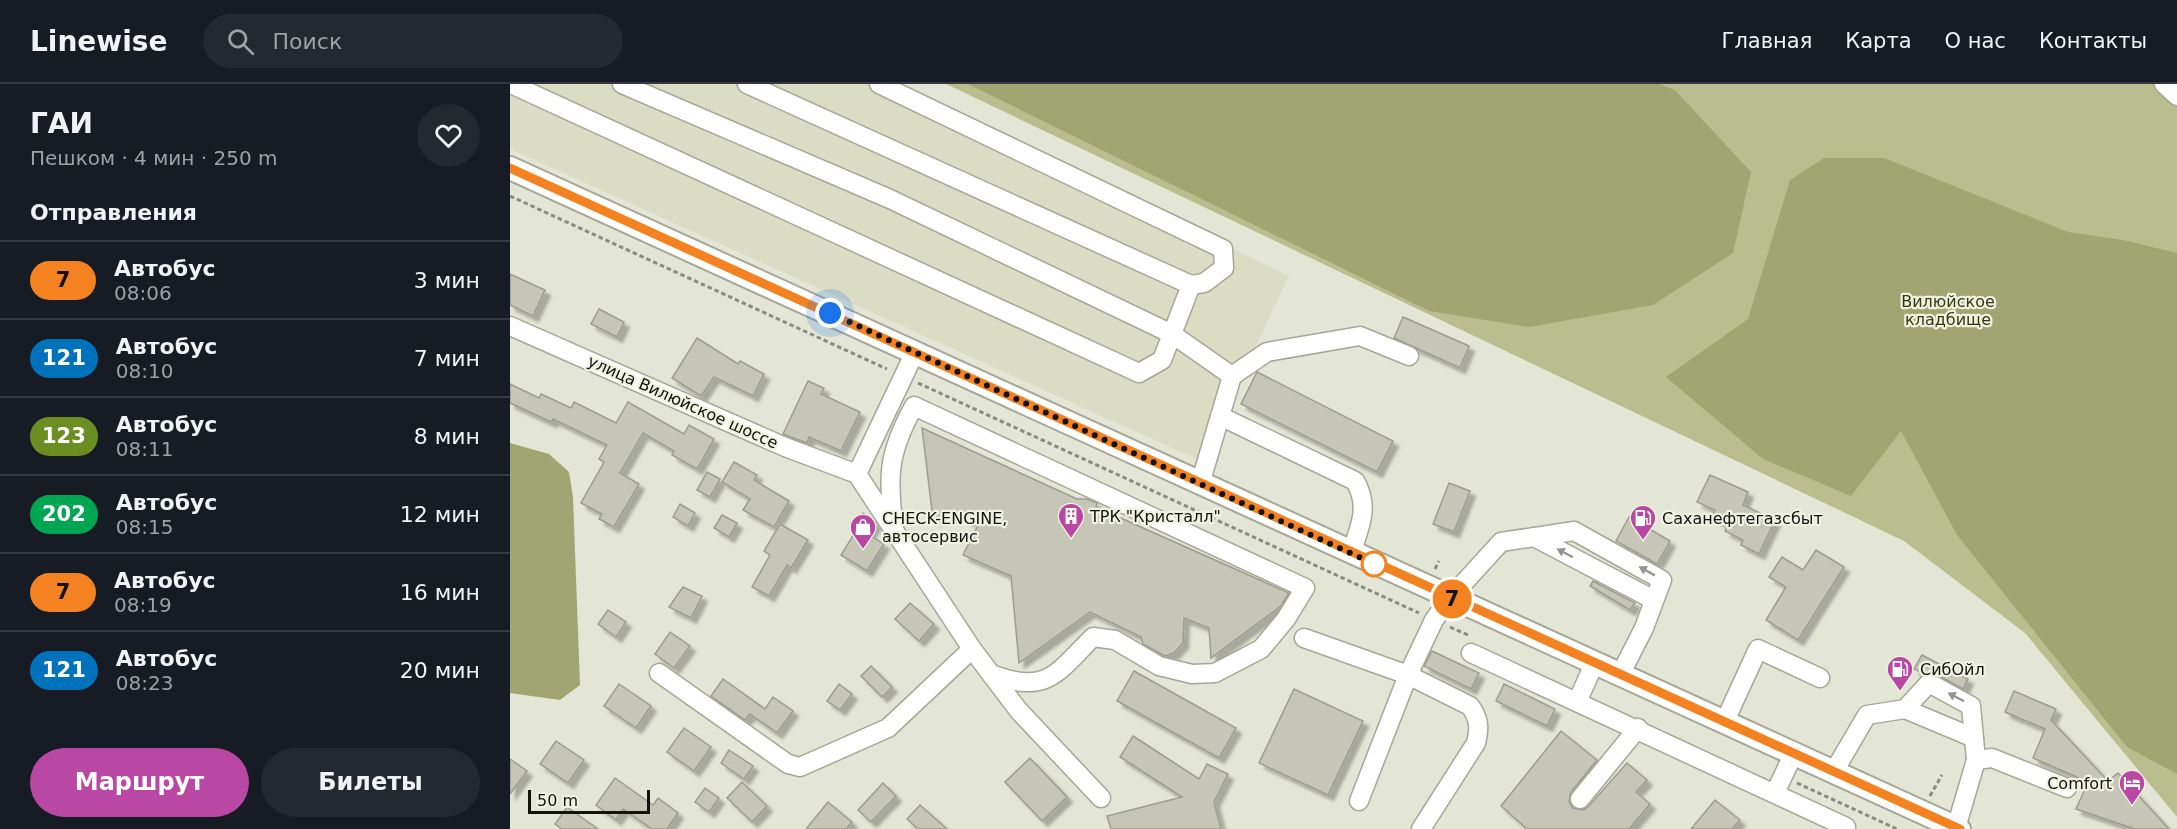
<!DOCTYPE html>
<html lang="ru">
<meta charset="utf-8">
<style>
body{margin:0;font-family:"DejaVu Sans",sans-serif;background:#242831;color:#f1f3f6;height:100vh;display:flex;flex-direction:column;font-size:22px;white-space:nowrap}
*{box-sizing:border-box;margin:0}
p{font-size:20px;color:#9ea1a6}
.icon{flex:none;width:33px;height:33px;fill:none;stroke:currentColor;stroke-width:2;stroke-linecap:round;stroke-linejoin:round}
.map{position:relative;flex:1;overflow:hidden}
.details{display:flex;flex-direction:column;background:#171b24;width:510px}
.details>*{flex:none}
.badge{padding:0 12px;border-radius:20px;font-size:21px;line-height:39px}
.scale{position:absolute;left:18px;bottom:15px;width:122px;box-sizing:border-box;padding-left:6px;border:3px solid #12130d;border-top:0;font-size:16px;line-height:21px;white-space:nowrap;color:#12130d;-webkit-text-stroke:4px #f1f3e2;paint-order:stroke}
.you{position:absolute;width:30px;height:30px;margin:-15px;border:4px solid #fff;border-radius:50%;background:#1a73e8;box-shadow:0 0 0 9px #1a73e833}
.map>.badge{position:absolute;translate:-50% -50%;box-shadow:0 0 0 3px #fff}
h2{padding:0 30px;font-size:22px;line-height:54px}
.round{display:grid;place-items:center;flex:none;width:63px;height:63px;border-radius:32px;background:#242831}
.head{display:flex;align-items:center;justify-content:space-between;height:102px;padding:0 30px}
h1{font-size:28px;font-weight:700;line-height:45px}
.action{display:flex;gap:12px;margin-top:auto;padding:12px 30px}
.action a{flex:1;height:69px;border-radius:36px;background:#b948a4;color:#fff;font-size:24px;font-weight:700;line-height:69px;text-align:center}
.action a+a{background:#242831;color:#f1f3f6}
ul{padding:0;list-style:none}
li{display:flex;align-items:center;gap:18px;height:78px;padding:0 30px;border-top:2px solid #363941}
li div{flex:1}
li b{display:block;font-size:22px}
li em{font-style:normal}
li .badge{min-width:66px;font-weight:700;text-align:center}
header{display:flex;align-items:center;gap:36px;box-sizing:border-box;height:84px;padding:0 30px;background:#171b24;border-bottom:2px solid #363941}
header strong{font-size:28px}
nav{display:flex;gap:33px;margin-inline-start:auto;font-size:21px}
.search{width:420px;height:54px;background:#242831;display:flex;align-items:center;gap:15px;box-sizing:border-box;padding:0 21px;border-radius:33px;color:#9ea1a6;font-size:22px}
main{display:flex;flex:1;min-height:0}
.map>svg:first-child{display:block}
.built{fill:#dadcc4}
.green{fill:#babe8e}
.forest{fill:#a1a572}
.building{fill:#c5c6b6;stroke:#9c9d8e;stroke-width:1.5;filter:url(#shadow)}
.lines{fill:none;stroke-linecap:round;stroke-linejoin:round}
.minor-casing{stroke:#a6a797;stroke-width:21}
.major-casing{stroke:#a6a797;stroke-width:26}
.path{stroke:#8a8c80;stroke-width:3;stroke-dasharray:4.5 3;stroke-linecap:butt}
.minor{stroke:#fff;stroke-width:18}
.major{stroke:#fff;stroke-width:22}
.oneway{fill:#949592}
.line-casing{stroke:#fff;stroke-width:14}
.line{stroke:#f58220;stroke-width:9}
.walk{stroke:#12130d;stroke-width:6;stroke-dasharray:0 10.8}
.stop-dot{fill:#fff;stroke:#f58220;stroke-width:3}
.labels{text-anchor:middle;dominant-baseline:central;stroke-width:4.5;stroke-linejoin:round;paint-order:stroke}
.park-label{font-size:16px;fill:#35370d;stroke:#f1f3e2}
.street-label{font-size:16px;fill:#12130d;stroke:#f1f3e2}
.poi-label{font-size:16px;fill:#12130d;stroke:#f1f3e2;text-anchor:start}
</style>
<header>
<strong>Linewise</strong>
<div class="search"><svg class="icon" aria-label="search" viewBox="0 0 24 24"><circle cx="10" cy="10" r="6"/><path d="M15 15l6 6"/></svg>Поиск</div>
<nav><a>Главная</a><a>Карта</a><a>О нас</a><a>Контакты</a></nav>
</header>
<main>
<section class="details">
<div class="head"><div><h1>ГАИ</h1><p>Пешком · 4 мин · 250 m</p></div><a class="round"><svg class="icon" aria-label="heart" viewBox="0 0 24 24"><path d="M12 20l-8-8c-3-5 5-10 8-4 3-6 11-1 8 4z"/></svg></a></div>
<h2>Отправления</h2>
<ul>
<li><span class="badge" style="background:#f58220;color:#111">7</span><div><b>Автобус</b><p>08:06</p></div><em>3 мин</em></li>
<li><span class="badge" style="background:#0072bc;color:#fff">121</span><div><b>Автобус</b><p>08:10</p></div><em>7 мин</em></li>
<li><span class="badge" style="background:#6b8e23;color:#fff">123</span><div><b>Автобус</b><p>08:11</p></div><em>8 мин</em></li>
<li><span class="badge" style="background:#00a651;color:#fff">202</span><div><b>Автобус</b><p>08:15</p></div><em>12 мин</em></li>
<li><span class="badge" style="background:#f58220;color:#111">7</span><div><b>Автобус</b><p>08:19</p></div><em>16 мин</em></li>
<li><span class="badge" style="background:#0072bc;color:#fff">121</span><div><b>Автобус</b><p>08:23</p></div><em>20 мин</em></li>
</ul>
<div class="action"><a>Маршрут</a><a>Билеты</a></div>
</section>
<div class="map">
<svg width="1667" height="745" viewBox="0 0 1667 745">
<defs>
<filter id="shadow"><feDropShadow dx="5.5" dy="5.5" stdDeviation="1.5" flood-color="#0004"/></filter>
</defs>
<rect width="100%" height="100%" fill="#e4e6d5"/>
<path class="built" d="M0,0H385L779,192L691,377L0,65Z"/>
<path class="green" d="M436,0H1667V733L1515,549L1394,457Z"/>
<g class="forest">
<path d="M458,0H1149L1165,6L1241,88L1223,169L1143,221L1019,243L919,227Z"/>
<path d="M1314,74H1374L1558,148L1613,156L1667,169V690L1617,663L1447,451L1391,347L1341,412L1253,375L1156,293L1238,235L1280,96Z"/>
<path d="M0,359L39,370L59,388L63,413L70,601L50,616L0,609Z"/>
</g>
<g class="building">
<path d="M0,190L35,206L23,232L0,221Z"/>
<path d="M89,225L114,238L107,253L81,240Z"/>
<path d="M893,233L959,262L950,284L884,254Z"/>
<path d="M187,254L228,280L230,277L254,290L243,312L204,293L191,312L162,294Z"/>
<path d="M747,288L883,357L867,388L731,320Z"/>
<path d="M298,297L314,304L311,310L350,328L331,367L299,353L297,359L273,350Z"/>
<path d="M0,300L29,314L31,310L61,324L64,318L106,339L118,318L174,350L179,341L204,355L187,385L162,371L164,367L133,349L110,389L129,400L104,443L89,435L92,430L71,419L94,378L89,375L97,361L43,335L41,338L0,319Z"/>
<path d="M412,344L567,415H577L587,419L586,423L779,509L771,522L701,574L699,544L674,534L673,559L664,569L655,572L633,560L631,553L580,528L509,579L501,492L453,471L468,441L444,429L423,435Z"/>
<path d="M224,378L247,391L244,396L279,417L264,443L233,426L240,415L212,398Z"/>
<path d="M197,388L210,395L200,413L187,406Z"/>
<path d="M1200,391L1238,408L1233,421L1265,436L1249,470L1231,461L1233,456L1215,447L1218,441L1201,433L1205,426L1187,418Z"/>
<path d="M939,399L960,407L944,448L923,440Z"/>
<path d="M170,420L185,429L178,442L163,433Z"/>
<path d="M353,429L366,439L359,451L374,460L357,487L331,471L348,444L345,442Z"/>
<path d="M212,431L227,439L219,453L204,444Z"/>
<path d="M1119,433L1160,457L1147,480L1106,457Z"/>
<path d="M270,440L298,456L281,484L277,481L259,512L242,503L260,471L254,467Z"/>
<path d="M1306,466L1334,483L1288,556L1256,536L1276,503L1259,493L1272,473L1293,486Z"/>
<path d="M1083,497L1125,519L1120,526L1080,502Z"/>
<path d="M173,503L192,512L181,534L159,523Z"/>
<path d="M400,519L424,540L409,557L385,535Z"/>
<path d="M98,526L116,538L106,553L88,540Z"/>
<path d="M160,548L180,562L164,584L145,570Z"/>
<path d="M922,567L969,589L961,605L914,582Z"/>
<path d="M1412,571L1458,595L1453,605L1424,589H1413L1404,585Z"/>
<path d="M361,582L382,603L372,613L351,592Z"/>
<path d="M624,587L726,644L709,674L607,617Z"/>
<path d="M213,595L255,625L263,613L283,627L267,649L240,630L235,636L201,612Z"/>
<path d="M109,600L141,622L126,644L94,622Z"/>
<path d="M329,600L342,610L330,626L317,617Z"/>
<path d="M994,600L1045,625L1037,642L986,617Z"/>
<path d="M784,605L853,637L818,711L749,679Z"/>
<path d="M1504,607L1546,625L1541,636L1598,697L1608,689L1659,745H1625L1566,725L1578,698L1523,674L1535,645L1495,628Z"/>
<path d="M174,644L201,663L184,687L157,668Z"/>
<path d="M1051,647L1087,676L1061,708L1059,718L1063,724L1073,726L1078,723L1117,679L1137,696L1126,708L1140,720L1119,745H1017L991,722Z"/>
<path d="M623,652L689,695L697,680L718,690L704,718L711,745H601L597,732L672,713L610,673Z"/>
<path d="M46,657L74,676L58,699L30,680Z"/>
<path d="M219,666L243,682L234,695L211,679Z"/>
<path d="M520,674L557,713L532,737L495,698Z"/>
<path d="M0,675L17,687L0,710Z"/>
<path d="M105,694L143,721L148,714L168,729L157,745H142L113,725L106,736L86,721Z"/>
<path d="M232,698L257,722L242,738L217,714Z"/>
<path d="M373,699L386,712L361,738L348,726Z"/>
<path d="M195,704L209,714L199,728L185,718Z"/>
<path d="M1205,716L1230,736L1222,745H1181Z"/>
<path d="M318,718L342,738L336,745H296Z"/>
<path d="M410,721L437,745H408L397,735Z"/>
<path d="M57,723L88,745H52L45,740Z"/>
</g>
<g class="lines">
<g class="minor-casing">
<g id="minor">
<path d="M1,0L629,289L652,276L681,201L694,199L714,184L713,165L369,0"/>
<path d="M112,0L380,115L662,250L722,292L690,400"/>
<path d="M237,0L681,201"/>
<path d="M1654,0L1667,12"/>
<path d="M0,242L275,363L347,390"/>
<path d="M405,268L347,390L462,565L509,627L591,714"/>
<path d="M722,292L757,268L850,252L899,272"/>
<path d="M710,332L845,397C860,422 850,443 841,469"/>
<path d="M384,445C377,392 378,369 404,322L795,504L776,535L751,565L705,589L682,590L649,582L605,556L583,553C546,590 537,611 481,590"/>
<path d="M1024,453L1144,516"/>
<path d="M794,554L898,591L960,622C969,634 970,644 966,659L911,745"/>
<path d="M961,569L1336,743"/>
<path d="M149,589L278,680L290,683L378,644L462,565"/>
<path d="M1068,616L1084,580"/>
<path d="M1395,625L1464,654"/>
<path d="M1214,639L1248,565L1310,594"/>
<path d="M1466,676L1482,674L1557,704"/>
<path d="M1323,689L1357,631L1395,625L1419,599L1461,622L1466,676L1446,744"/>
<path d="M1265,709L1283,671"/>
<path d="M1070,715L1128,644"/>
<path d="M849,717L898,591L924,536L940,514L991,458L1064,447L1152,496L1134,544L1110,591"/>
</g>
</g>
<g class="major-casing">
<path id="major" d="M0,84L1449,745"/>
</g>
<g class="path">
<path d="M0,112L377,285"/>
<path d="M408,299L909,529"/>
<path d="M925,485L929,477"/>
<path d="M940,543L958,551"/>
<path d="M1287,699L1387,745"/>
<path d="M1420,712L1432,691"/>
</g>
<use href="#minor" class="minor"/>
<use href="#major" class="major"/>
</g>
<defs><path id="oneway-solid" d="M-6-.8H1V-3.2L6.5 0L1 3.2V.8H-6Z" transform="scale(1.5)"/></defs>
<g class="oneway">
<use href="#oneway-solid" transform="translate(1055 469) rotate(-152)"/>
<use href="#oneway-solid" transform="translate(1137 487) rotate(-151)"/>
<use href="#oneway-solid" transform="translate(1446 613) rotate(-152)"/>
</g>
<g class="lines">
<g class="line-casing">
<path id="line" d="M0,84L1450,745"/>
</g>
<use href="#line" class="line"/>
<path class="walk" d="M320,229L864,480"/>
</g>
<defs>
<g id="building-pin" transform="scale(1.35)"><path d="M0 17L-7.5 6A9.5 9.5 0 1 1 7.5 6Z" fill="#b948a4" stroke="#f1f3e2"/><path d="M-4-6H4V6H1V3H-1V6H-4ZM-2.5-4.3h1.7v1.8h-1.7ZM.8-4.3h1.7v1.8H.8ZM-2.5-1h1.7V.8h-1.7ZM.8-1h1.7V.8H.8Z" fill="#fff"/></g>
<g id="fuel-pin" transform="scale(1.35)"><path d="M0 17L-7.5 6A9.5 9.5 0 1 1 7.5 6Z" fill="#b948a4" stroke="#f1f3e2"/><path d="M-5.5-6h7V0h2V4h1.3V-2.5L3-4.5l.8-.8L6-3V5H2.5V1h-1V6h-7ZM-4.2-4.7v3.2H.2V-4.7Z" fill="#fff"/></g>
<g id="shop-pin" transform="scale(1.35)"><path d="M0 17L-7.5 6A9.5 9.5 0 1 1 7.5 6Z" fill="#b948a4" stroke="#f1f3e2"/><path d="M-5-2.5h2.3a2.7 3.5 0 0 1 5.4 0H5L5.5 6h-11ZM-1.5-2.5h3a1.5 2.3 0 0 0-3 0Z" fill="#fff"/></g>
<g id="hotel-pin" transform="scale(1.35)"><path d="M0 17L-7.5 6A9.5 9.5 0 1 1 7.5 6Z" fill="#b948a4" stroke="#f1f3e2"/><path d="M-6-4.5h1.5V1H6V5H4.5V3h-9V5H-6ZM-4 0a1.8 1.8 0 1 1 3.6 0ZM.5 0V-2.5h3Q6-2.5 6 0Z" fill="#fff"/></g>
</defs>
<g fill-rule="evenodd">
<use href="#building-pin" x="561" y="432"/>
<use href="#fuel-pin" x="1133" y="434"/>
<use href="#shop-pin" x="353" y="443"/>
<use href="#fuel-pin" x="1390" y="585"/>
<use href="#hotel-pin" x="1622" y="699"/>
</g>
<circle class="stop-dot" cx="864" cy="480" r="12"/>
<g class="labels">
<g class="park-label">
<text x="1438" y="217">Вилюйское<tspan x="1438" dy="18">кладбище</tspan></text>
</g>
<g class="street-label">
<text transform="translate(173 318) rotate(24)">улица Вилюйское шоссе</text>
</g>
<g class="poi-label">
<text x="580" y="432">ТРК "Кристалл"</text>
<text x="372" y="434">CHECK-ENGINE,<tspan x="372" dy="18">автосервис</tspan></text>
<text x="1152" y="434">Саханефтегазсбыт</text>
<text x="1410" y="585">СибОйл</text>
<text x="1602" y="699" text-anchor="end">Comfort</text>
</g>
</g>
</svg>
<div class="scale">50 m</div>
<div class="you" style="left:320px;top:229px"></div>
<b class="badge" style="left:942px;top:515px;background:#f58220;color:#111">7</b>
</div>
</main>
